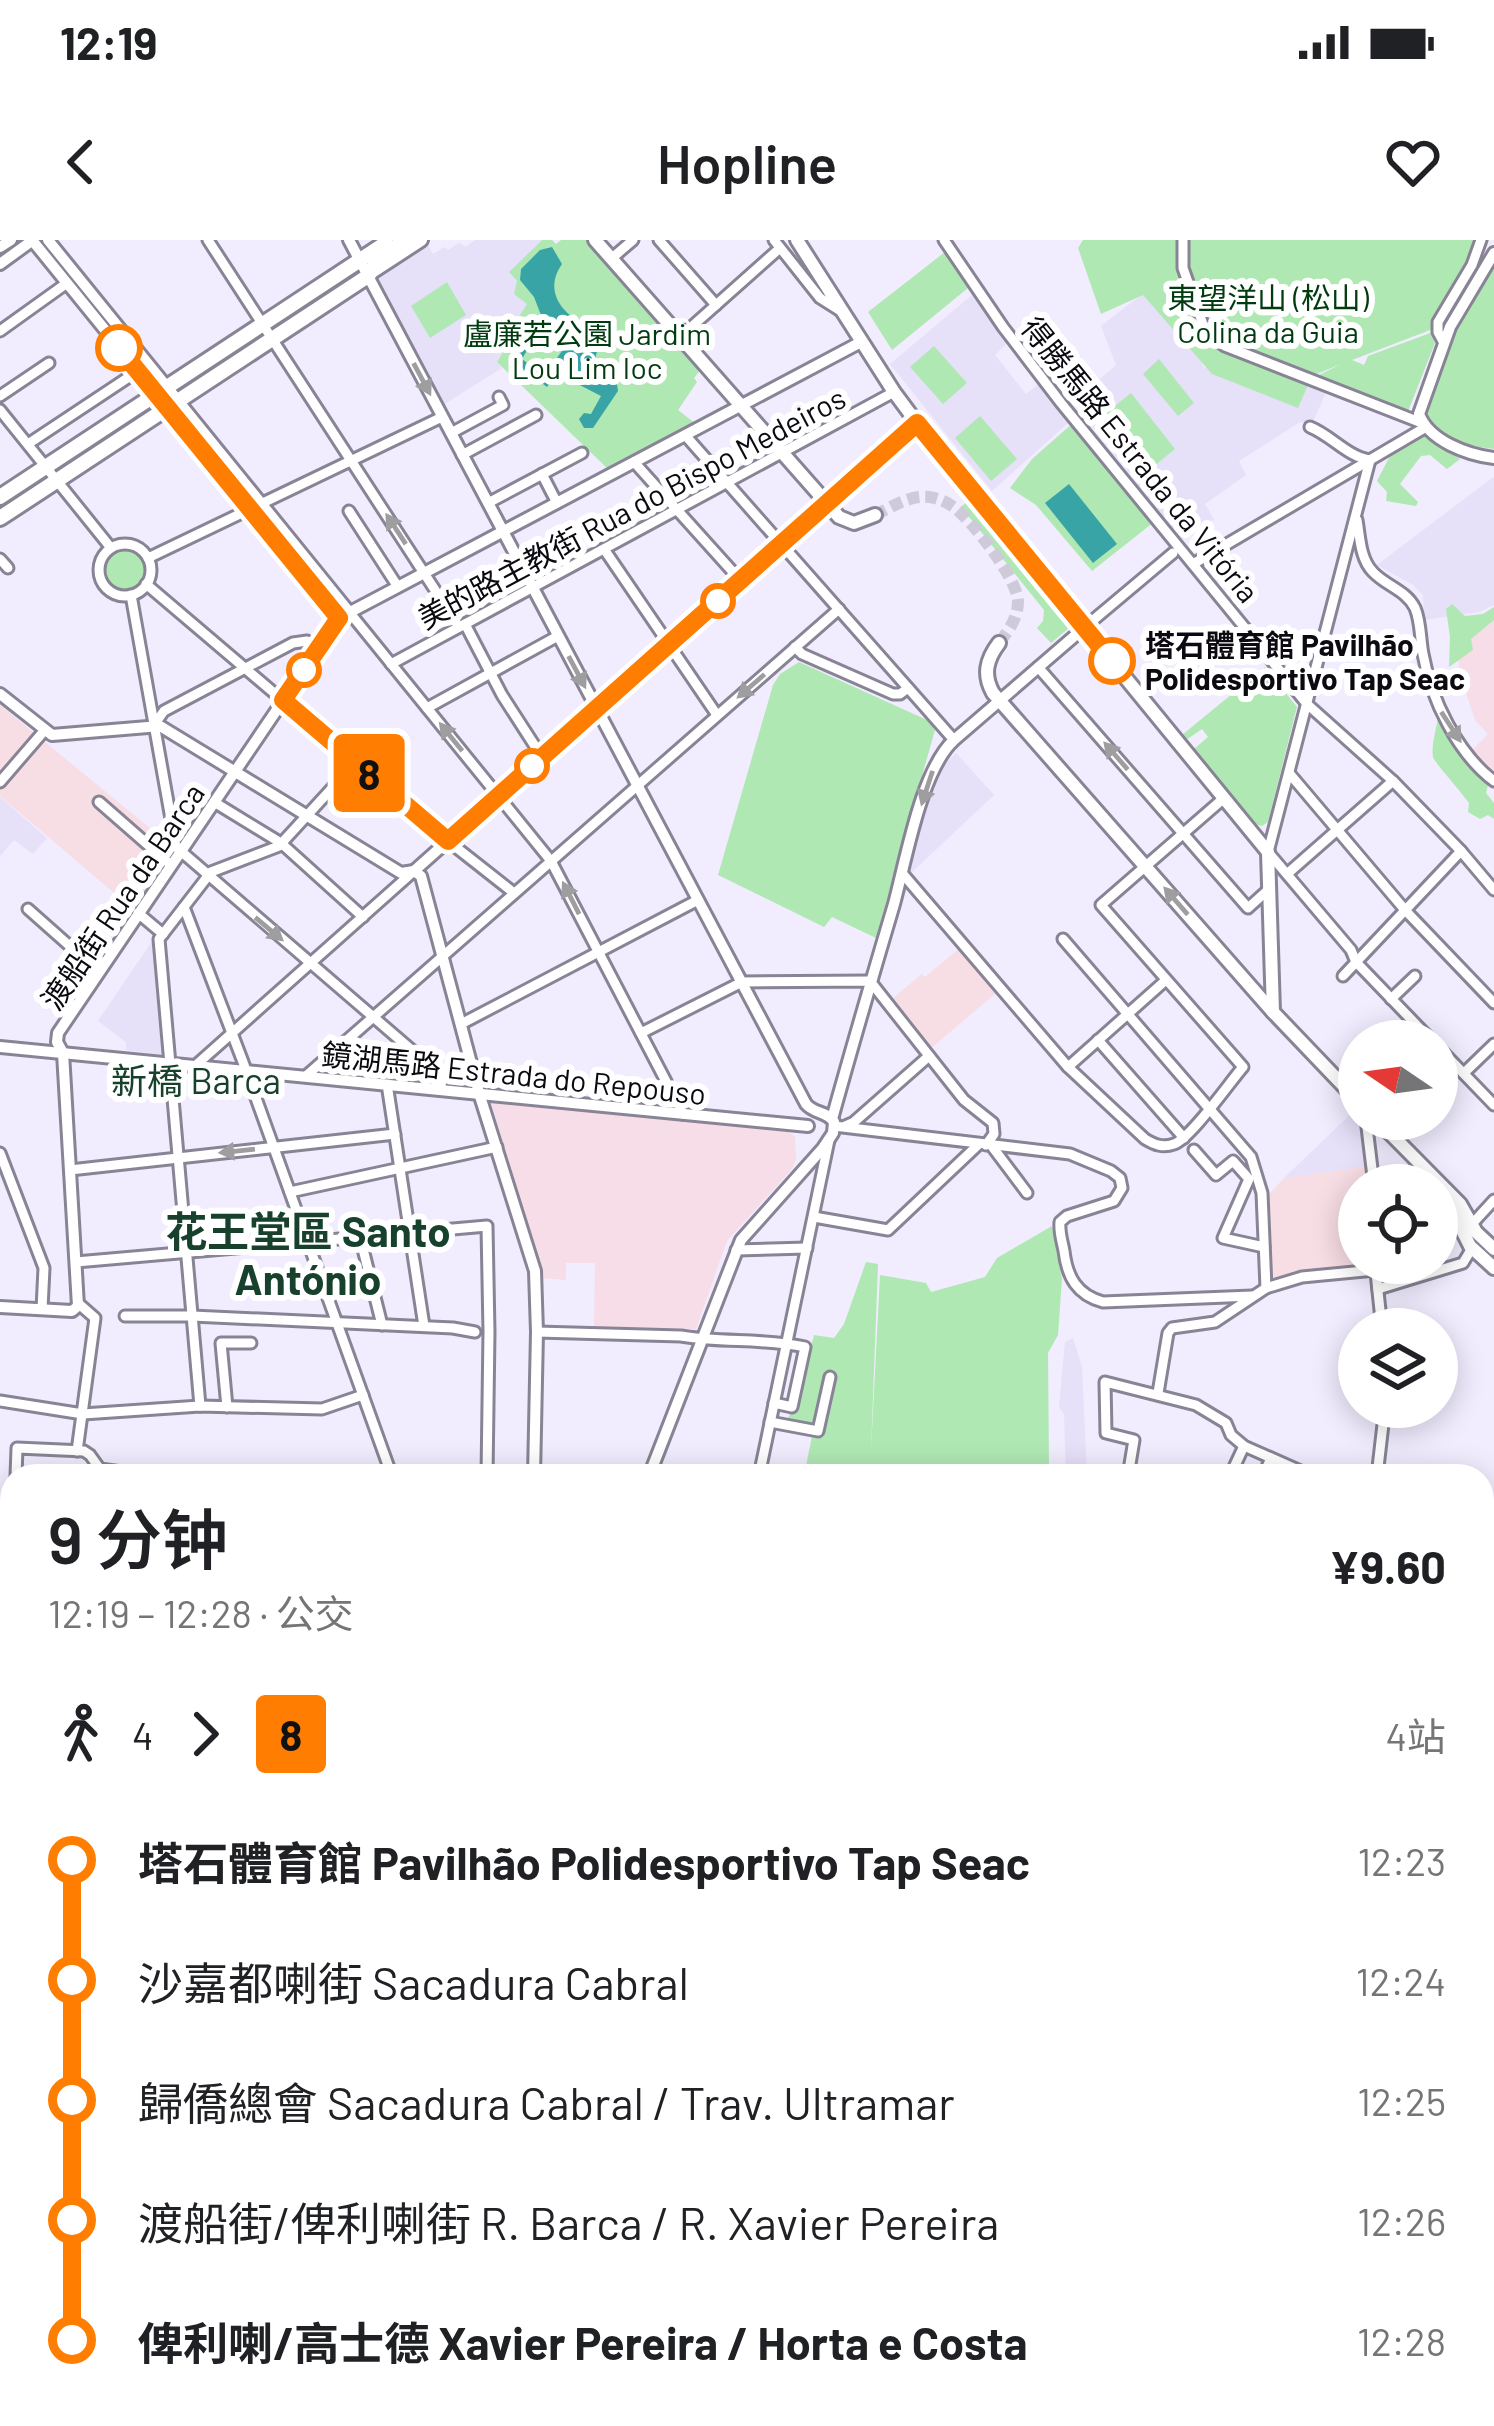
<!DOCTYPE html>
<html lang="zh">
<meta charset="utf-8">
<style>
body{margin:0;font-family:Barlow,"Noto Sans SC",sans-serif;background:#f6f6f6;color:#202124;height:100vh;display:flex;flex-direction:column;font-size:45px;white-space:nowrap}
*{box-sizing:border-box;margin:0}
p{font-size:39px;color:#757577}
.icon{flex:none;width:66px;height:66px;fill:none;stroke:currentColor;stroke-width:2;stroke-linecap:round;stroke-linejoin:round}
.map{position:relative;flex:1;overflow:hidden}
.details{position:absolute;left:0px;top:1224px;width:1494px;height:963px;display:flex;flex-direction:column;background:#fff;border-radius:36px 36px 0 0;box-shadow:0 6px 30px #0003}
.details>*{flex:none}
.badge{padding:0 24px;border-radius:9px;font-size:42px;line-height:78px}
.needle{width:78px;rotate:283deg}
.fabs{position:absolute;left:1338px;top:780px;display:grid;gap:24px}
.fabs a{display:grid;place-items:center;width:120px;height:120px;border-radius:50%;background:#fff;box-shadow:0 6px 30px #0003;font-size:60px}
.map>.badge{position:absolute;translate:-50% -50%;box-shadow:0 0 0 6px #fff}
.legs{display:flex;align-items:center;gap:18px;height:132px;padding:0 48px;font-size:39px}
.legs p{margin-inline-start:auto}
.overview{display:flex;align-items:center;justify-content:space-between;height:204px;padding:0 48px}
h1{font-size:66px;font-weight:600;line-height:90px}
ul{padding:0 48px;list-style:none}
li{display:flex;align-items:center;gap:42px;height:120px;font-size:45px}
li i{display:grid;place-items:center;width:18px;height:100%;margin:0 15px;background:currentColor}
li i::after{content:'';width:30px;height:30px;margin:-15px;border:9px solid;border-radius:50%;background:#fff}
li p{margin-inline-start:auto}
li:first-child i{background:linear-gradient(#0000 50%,currentColor 0)}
li:last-child i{background:linear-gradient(currentColor 50%,#0000 0)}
.status{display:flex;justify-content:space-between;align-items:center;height:84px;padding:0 60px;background:#fff;direction:ltr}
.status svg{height:33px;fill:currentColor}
header{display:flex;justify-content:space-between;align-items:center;height:156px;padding:0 48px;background:#fff;font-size:54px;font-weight:600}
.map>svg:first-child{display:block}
.commercial{fill:#f7dde4}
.built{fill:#e7e0f9}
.medical{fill:#f6dde8}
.green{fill:#b0e8b4}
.water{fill:#38a4a5}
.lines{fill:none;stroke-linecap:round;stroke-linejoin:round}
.secondary-tunnel{stroke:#cfcada;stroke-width:12;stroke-dasharray:12 6;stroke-linecap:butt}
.minor-casing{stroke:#888495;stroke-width:15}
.tertiary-casing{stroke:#888495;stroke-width:16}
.secondary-casing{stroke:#888495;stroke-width:18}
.primary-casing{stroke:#888495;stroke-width:20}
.minor{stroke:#fff;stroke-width:9}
.tertiary{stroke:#fff;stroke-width:10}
.secondary{stroke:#fff;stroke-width:12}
.primary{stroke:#fff;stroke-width:14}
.oneway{fill:#9e9d9f}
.line-1-casing{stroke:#fff;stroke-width:27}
.line-1{stroke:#ff7d00;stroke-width:18}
.stop-1-dot{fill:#fff;stroke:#ff7d00;stroke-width:6}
.labels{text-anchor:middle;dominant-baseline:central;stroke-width:12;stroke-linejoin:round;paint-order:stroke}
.park-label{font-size:30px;fill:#013b10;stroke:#fff}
.street-label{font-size:30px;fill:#0c0a10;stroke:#fff}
.stop-label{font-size:30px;font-weight:bold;fill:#0c0a10;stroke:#fff;text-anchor:start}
.quarter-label{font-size:36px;fill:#17412d;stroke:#fff}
.district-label{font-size:42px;font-weight:bold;fill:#17412d;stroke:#fff}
</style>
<div class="status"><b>12:19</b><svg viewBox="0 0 49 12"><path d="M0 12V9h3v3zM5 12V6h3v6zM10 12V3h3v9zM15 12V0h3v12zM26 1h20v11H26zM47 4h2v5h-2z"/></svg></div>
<header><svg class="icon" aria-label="back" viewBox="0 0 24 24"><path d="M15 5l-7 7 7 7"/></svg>Hopline<svg class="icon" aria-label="heart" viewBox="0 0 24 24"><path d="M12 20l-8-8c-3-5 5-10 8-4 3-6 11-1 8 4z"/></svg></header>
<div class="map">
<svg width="1494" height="2186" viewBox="0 0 1494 2186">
<rect width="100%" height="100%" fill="#f1ecfe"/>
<g class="commercial">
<path d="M0,465L180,613L138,673L0,556Z"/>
<path d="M960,708L996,753L930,809L890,761L922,734L925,737Z"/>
<path d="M1366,926L1367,945H1359V1023L1371,1025L1268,1038L1265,959L1284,938Z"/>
</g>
<g class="built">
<path d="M475,0H542L509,32L517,41L528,64L505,100L506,107L497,122L502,128L438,168L370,38L426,2L433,14L445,7L448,10L459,3L466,7Z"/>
<path d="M1144,53L1197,111L1204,128L1235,116L1327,150L1312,184L1300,182L1239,221L1246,235L1205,264L1214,279L1180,301L1074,162L1116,125L1101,86Z"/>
<path d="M972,55L1007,103L995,115L1026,154L1039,144L1069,182L992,251L890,124Z"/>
<path d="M1492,238H1494V365L1479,372L1424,380L1423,355L1413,345L1377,325Z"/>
<path d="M956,513L994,555L911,633L906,628L935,534Z"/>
<path d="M0,557L49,600L46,599L33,614L14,600L0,616Z"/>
<path d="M155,697L164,815L126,810V802L98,781Z"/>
<path d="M1354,871L1362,884L1366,926L1284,938Z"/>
<path d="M1073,1098L1082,1127L1087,1236H1063L1066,1235L1064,1174L1059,1167L1065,1102Z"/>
</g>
<g class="medical">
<path d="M1494,373V544L1468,515L1488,494L1475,480L1461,438L1452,380Z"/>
<path d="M489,856L785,889L795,897L796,919L792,929L727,1001L696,1089L594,1087L595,1023H566V1040L540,1038L536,1012Z"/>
</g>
<g class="green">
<path d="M542,0H552L556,4L561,0H587L701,129L694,138L697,142L678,170L696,184L609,230L497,122L506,107L504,101L527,64L514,54L517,41L509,32Z"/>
<path d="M1083,0H1489L1438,87L1352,120L1364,125L1368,116L1433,92L1435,103L1407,174L1313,138L1341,124L1312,136L1298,168L1212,134L1143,55L1101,74L1078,8Z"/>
<path d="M945,12L968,48L892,110L868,72Z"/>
<path d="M1494,25V209L1465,205L1424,183C1417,142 1472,61 1494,25Z"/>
<path d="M447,42L466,75L430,98L411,66Z"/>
<path d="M934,106L967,143L943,164L910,127Z"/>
<path d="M1159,119L1194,163L1178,176L1143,134Z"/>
<path d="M1131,153L1175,209L1143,235L1099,179Z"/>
<path d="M980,176L1017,219L991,241L955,198Z"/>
<path d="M1073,183L1154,282L1092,331L1036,265L1010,248L1032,219Z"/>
<path d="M1422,194L1460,219L1447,229L1430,215L1421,216L1400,244L1418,262L1416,266L1386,261L1387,252L1377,241L1391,214Z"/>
<path d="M973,256L1076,382L1051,403L1037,388L1043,381L1044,370L961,267Z"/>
<circle cx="124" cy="330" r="22"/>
<path d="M1452,364L1465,376L1483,374L1494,367V380L1471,399L1473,410L1449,427L1450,397L1446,369Z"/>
<path d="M799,422L927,480L935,490L876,698L832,677L824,687L718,635L773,445L780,434Z"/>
<path d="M1265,427L1297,467L1268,582L1262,586L1255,584L1194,509L1208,497L1202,489L1186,500L1182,495Z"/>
<path d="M1438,478L1488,545L1486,553L1494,563V579L1488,575L1480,579L1468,572L1469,563C1463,554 1435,523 1433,517C1431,506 1436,490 1438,478Z"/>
<path d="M1052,986L1062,1039L1058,1095L1048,1113L1049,1229L1021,1236H774L773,1225L805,1231L813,1191L785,1184L798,1158L814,1095L834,1098L844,1084L866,1022L878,1024L871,1210L880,1035L926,1043L931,1052L985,1037L997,1018Z"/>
</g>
<g class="water">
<path d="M552,7L562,24C544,50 560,72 585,85L593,77L599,83L587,101L579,102L577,112L583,113L595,104L598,108L595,119L603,123L605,132L616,137L618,151L593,188H584L579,179L584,173L591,174L601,156L570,140L563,127L558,130L547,147L510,119L536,83L540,88L522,119L544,136L562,111V104L568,91L548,78L544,83L534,57L520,40L521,29L540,10Z"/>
<path d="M1069,244L1117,304L1093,323L1045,263Z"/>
<path d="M0,1715L12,1719V2175H794L803,2179L805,2175H906L924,2186H0Z"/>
</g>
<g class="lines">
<path class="secondary-tunnel" d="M875,275C892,267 909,255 929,257C938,258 947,262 955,268C973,282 1017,338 1018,361C1018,378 1009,390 999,403"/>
<g class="minor-casing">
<g id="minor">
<path d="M208,0L459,387"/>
<path d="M659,0L716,65"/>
<path d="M774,0L820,58L839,70"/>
<path d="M944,0L1003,87L1061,163L1307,464L1393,541L1461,611L1494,650"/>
<path d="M1183,0V28L1206,93L1225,106L1422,183"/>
<path d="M611,19L633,0"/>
<path d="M0,91L67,43"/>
<path d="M680,97L780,8"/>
<path d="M1444,103L1438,92V82L1472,25L1481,0"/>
<path d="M0,156L49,123"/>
<path d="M0,170L111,308"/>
<path d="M1310,187C1332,196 1348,217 1370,220"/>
<path d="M451,193L503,165L499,157"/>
<path d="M685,195L954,500"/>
<path d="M28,204L138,131"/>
<path d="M462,215L536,175"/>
<path d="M1370,220L1268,612L1351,710L1356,722L1432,801"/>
<path d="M634,222L741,341"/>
<path d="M542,234L557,263"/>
<path d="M488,263L582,213"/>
<path d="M349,271L398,347"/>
<path d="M1357,280C1360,297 1360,319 1373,332C1386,346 1406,350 1415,368C1421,382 1420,399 1423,414C1431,459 1457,513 1494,541"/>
<circle cx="125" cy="330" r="26"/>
<path d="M604,309L717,475"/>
<path d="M148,318L442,177"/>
<path d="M0,319L8,328"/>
<path d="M1193,324L1426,187"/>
<path d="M146,344L448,601L514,653"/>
<path d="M131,355L176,607L443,837L441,845L436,849"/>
<path d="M350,373L551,621L683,874"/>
<path d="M465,384L502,455L542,517"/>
<path d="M1085,387L1173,313"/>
<path d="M795,407L802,414L893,454H900L908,448"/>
<path d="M391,424L894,152"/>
<path d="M1038,427L1248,668L1269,649"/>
<path d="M427,468L558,396"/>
<path d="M154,485L164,471L293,403L307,401L318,409"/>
<path d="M1289,533L1405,670L1494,763"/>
<path d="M0,542L44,491"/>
<path d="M99,562L171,625"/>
<path d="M214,562L281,603L363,677"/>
<path d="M902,633L1068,827L1145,899C1155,905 1163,908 1174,904C1191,898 1229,843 1243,827L1101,665L1224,558"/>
<path d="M1287,634L1393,541"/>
<path d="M184,667L243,822L392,1236"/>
<path d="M28,669L99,732"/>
<path d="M138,673L163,694L211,632L279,606L356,522"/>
<path d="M163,694L159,699L200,1166"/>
<path d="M1063,699L1251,917L1262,953L1266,1048"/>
<path d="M1343,736L1461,611"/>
<path d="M1391,759L1415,736"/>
<path d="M461,784L698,660"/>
<path d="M641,793L742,742L870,741L964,860L993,883L994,894L986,905"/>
<path d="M1098,800L1184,898"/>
<path d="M1437,806L1494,865"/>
<path d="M196,825L414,631"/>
<path d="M1068,827L1166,740"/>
<path d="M1464,833L1494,804"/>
<path d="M306,836L839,369"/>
<path d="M387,844L424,1086"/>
<path d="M1366,879L1374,945"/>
<path d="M834,886L1070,914L1111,931L1120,938L1122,948L1114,961L1067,976L1060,982C1059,993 1062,1000 1064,1011C1067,1037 1077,1055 1103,1062L1252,1056"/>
<path d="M845,886L854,882L929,816"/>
<path d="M991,905L1027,953"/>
<path d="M1194,910L1216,935L1233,921L1249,939L1223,998L1264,1007"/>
<path d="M0,913L44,1028L42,1069"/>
<path d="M70,930L395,894"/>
<path d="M290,952L497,907"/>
<path d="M814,977L888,990L979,904"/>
<path d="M1472,984L1494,960"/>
<path d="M360,997L382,1085"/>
<path d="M736,1010L807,1008"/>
<path d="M76,1022L487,986L489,1092L487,1236"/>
<path d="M1375,1023L1382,1089"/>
<path d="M1378,1049L1463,1023L1472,1008"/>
<path d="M125,1076H192L453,1088L475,1092"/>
<path d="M537,1092L681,1096C722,1103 764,1098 805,1107L792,1167L774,1163"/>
<path d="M1158,1153L1168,1093L1172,1088L1215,1082L1266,1048L1302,1037L1375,1030"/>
<path d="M0,1161L83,1174L200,1166L322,1169L363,1155"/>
<path d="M227,1167L221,1103H251"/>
<path d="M770,1182L818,1191L830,1137"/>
<path d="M77,1211L95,1078L79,1064"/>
<path d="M16,1236L17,1208L84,1211L90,1215L100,1229L151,1236"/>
<path d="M759,1236L829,900"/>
<path d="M1128,1236L1134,1200L1106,1193L1105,1142L1196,1165L1226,1183L1231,1195L1244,1206L1312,1236"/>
<path d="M1230,1236L1244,1206"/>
<path d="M1263,1236L1271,1218"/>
<path d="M1377,1236L1385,1167"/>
<path d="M0,1274L12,1269"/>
<path d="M1487,1396L1494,1413"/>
<path d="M0,1511L12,1507"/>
<path d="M1482,1555L1494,1550"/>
<path d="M1482,1785L1494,1794"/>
<path d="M1482,1935L1494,1930"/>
<path d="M1482,2065L1494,2078"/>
<path d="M1482,2093L1488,2097H1494"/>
<path d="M1198,2175L1208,2186"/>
<path d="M1167,2186L1180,2175"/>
<path d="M1265,2186L1274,2175"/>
<path d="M1312,2186L1322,2177L1336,2186"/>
<path d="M1470,2186L1482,2175"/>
</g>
</g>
<g class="tertiary-casing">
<g id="tertiary">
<path d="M32,0L339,378"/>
<path d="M48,0L350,373"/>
<path d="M349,0L806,864C814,874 827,871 834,882L833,893L823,908L741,1000L649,1236"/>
<path d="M0,7L11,0"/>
<path d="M1494,13L1450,87L1419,174C1429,201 1468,215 1494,218"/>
<path d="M0,24L33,0"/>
<path d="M0,454L52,495L160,486L401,633L414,631L421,636L479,853L535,1031L537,1092L534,1236"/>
<path d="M414,631L917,183"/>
<path d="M0,807L808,886"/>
<path d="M832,879C852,807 873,735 894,664C906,620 921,530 954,500L1085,387"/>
<path d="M0,1067L72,1071L78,1066L63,813L57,802L58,793L339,378L861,102"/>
<path d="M0,1706L12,1711"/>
</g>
</g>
<g class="secondary-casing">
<g id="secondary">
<path d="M595,0L839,277L854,283L875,275"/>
<path d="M797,0L894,152L917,183L1268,612L1273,772"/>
<path d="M372,32L421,0"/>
<path d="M999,403C986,420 983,435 993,453L1273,772L1359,862"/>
<path d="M1376,879L1460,964L1476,992L1494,1009"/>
<path d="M1439,952L1450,966L1470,1006L1494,1028"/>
<path d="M1482,1645L1494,1638"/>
</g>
</g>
<g class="primary-casing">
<g id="primary">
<path d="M0,257L386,3"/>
<path d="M0,278L368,36L380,17L406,0"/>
<path d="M0,1619L12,1626"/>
<path d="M0,1631L12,1637"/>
<path d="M1084,2175L1099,2186"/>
</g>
</g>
<use href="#minor" class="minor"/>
<use href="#tertiary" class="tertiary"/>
<use href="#secondary" class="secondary"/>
<use href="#primary" class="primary"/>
</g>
<defs><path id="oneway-solid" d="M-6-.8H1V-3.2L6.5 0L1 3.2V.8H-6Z" transform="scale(3)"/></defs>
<g class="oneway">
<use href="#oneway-solid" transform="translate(422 139) rotate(62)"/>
<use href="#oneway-solid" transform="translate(396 289) rotate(-123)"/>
<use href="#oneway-solid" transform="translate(577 432) rotate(62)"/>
<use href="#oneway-solid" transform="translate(751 446) rotate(139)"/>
<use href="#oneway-solid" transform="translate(1451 487) rotate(57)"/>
<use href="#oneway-solid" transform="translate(451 497) rotate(-129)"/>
<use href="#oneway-solid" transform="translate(1116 516) rotate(-131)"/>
<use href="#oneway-solid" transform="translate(927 548) rotate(108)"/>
<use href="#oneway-solid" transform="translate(571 658) rotate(-117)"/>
<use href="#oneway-solid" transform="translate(1176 661) rotate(-131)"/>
<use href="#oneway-solid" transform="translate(269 689) rotate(40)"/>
<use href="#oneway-solid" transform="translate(237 911) rotate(174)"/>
</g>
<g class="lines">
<g class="line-1-casing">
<path id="line-1" d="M119,108L339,378L283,460L448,601L917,183L1112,421"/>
</g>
<use href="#line-1" class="line-1"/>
</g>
<g class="stop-1-dot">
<circle cx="119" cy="108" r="21"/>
<circle cx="718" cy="361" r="15"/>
<circle cx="1112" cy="421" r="21"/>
<circle cx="304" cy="430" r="15"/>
<circle cx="532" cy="526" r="15"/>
</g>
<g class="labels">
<g class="park-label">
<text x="1268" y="57">東望洋山 (松山)<tspan x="1268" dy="34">Colina da Guia</tspan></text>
<text x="587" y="93">盧廉若公園 Jardim<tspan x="587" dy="34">Lou Lim Ioc</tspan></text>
</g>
<g class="street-label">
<text transform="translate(1141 219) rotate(51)">得勝馬路 Estrada da Vitória</text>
<text transform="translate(631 267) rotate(-28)">美的路主教街 Rua do Bispo Medeiros</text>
<text transform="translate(122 656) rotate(-56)">渡船街 Rua da Barca</text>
<text transform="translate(514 833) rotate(6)">鏡湖馬路 Estrada do Repouso</text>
</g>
<g class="stop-label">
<text x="1145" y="404">塔石體育館 Pavilhão<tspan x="1145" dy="34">Polidesportivo Tap Seac</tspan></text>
</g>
<g class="quarter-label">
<text x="196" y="839">新橋 Barca</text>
</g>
<g class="district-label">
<text x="308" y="990">花王堂區 Santo<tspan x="308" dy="48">António</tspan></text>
</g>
</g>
</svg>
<div class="fabs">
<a><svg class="needle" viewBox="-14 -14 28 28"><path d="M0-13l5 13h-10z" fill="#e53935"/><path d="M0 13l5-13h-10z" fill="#757577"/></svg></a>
<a><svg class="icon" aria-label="locate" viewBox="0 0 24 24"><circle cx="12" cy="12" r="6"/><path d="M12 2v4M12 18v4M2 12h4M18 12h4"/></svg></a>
<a><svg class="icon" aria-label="layers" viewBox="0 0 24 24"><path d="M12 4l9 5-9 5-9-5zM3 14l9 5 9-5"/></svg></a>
</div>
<b class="badge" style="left:369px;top:533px;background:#ff7d00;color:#111">8</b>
<section class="details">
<div class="overview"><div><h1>9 分钟</h1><p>12:19 – 12:28 · 公交</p></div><b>¥9.60</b></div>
<div class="legs"><svg class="icon" aria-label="walk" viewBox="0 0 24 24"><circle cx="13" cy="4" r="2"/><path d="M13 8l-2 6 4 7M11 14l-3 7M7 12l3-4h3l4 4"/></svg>4<svg class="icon" aria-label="forward" viewBox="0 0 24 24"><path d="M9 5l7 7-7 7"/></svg><b class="badge" style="background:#ff7d00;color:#111">8</b><p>4站</p></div>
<ul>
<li><i style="color:#ff7d00"></i><b>塔石體育館 Pavilhão Polidesportivo Tap Seac</b><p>12:23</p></li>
<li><i style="color:#ff7d00"></i><span>沙嘉都喇街 Sacadura Cabral</span><p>12:24</p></li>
<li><i style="color:#ff7d00"></i><span>歸僑總會 Sacadura Cabral / Trav. Ultramar</span><p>12:25</p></li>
<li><i style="color:#ff7d00"></i><span>渡船街/俾利喇街 R. Barca / R. Xavier Pereira</span><p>12:26</p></li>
<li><i style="color:#ff7d00"></i><b>俾利喇/高士德 Xavier Pereira / Horta e Costa</b><p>12:28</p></li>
</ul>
</section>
</div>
